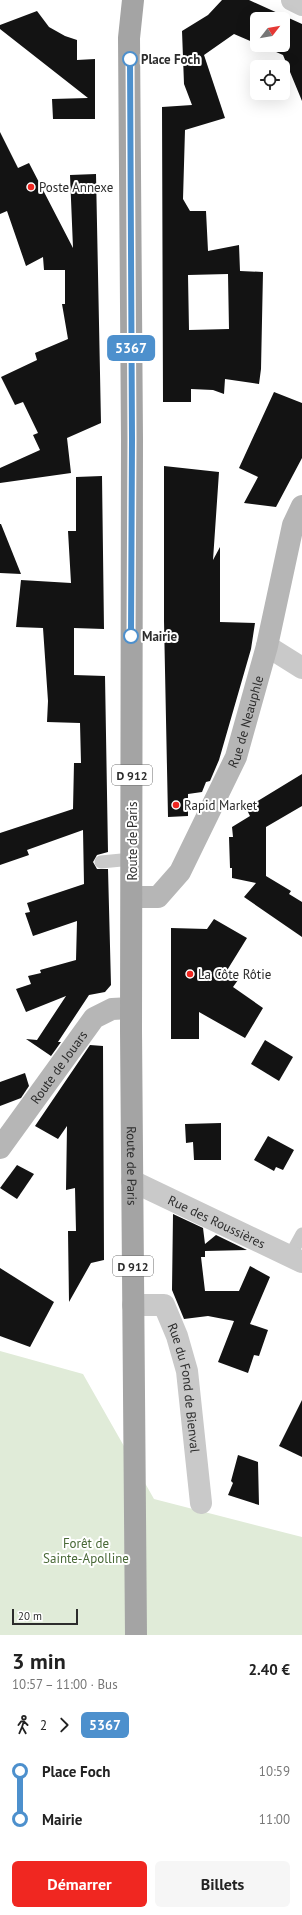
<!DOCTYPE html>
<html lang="fr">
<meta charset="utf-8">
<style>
body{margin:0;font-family:"PT Sans",sans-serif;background:#f6f6f6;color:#222;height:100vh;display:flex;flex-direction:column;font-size:15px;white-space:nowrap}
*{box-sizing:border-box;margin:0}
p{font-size:13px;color:#767676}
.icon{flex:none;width:22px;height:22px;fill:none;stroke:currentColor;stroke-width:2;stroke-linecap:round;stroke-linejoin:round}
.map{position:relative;height:1635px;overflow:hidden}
.drawer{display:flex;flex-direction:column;background:#fff;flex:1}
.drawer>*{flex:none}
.badge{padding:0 8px;border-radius:6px;font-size:14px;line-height:26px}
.needle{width:26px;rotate:59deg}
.fabs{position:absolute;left:250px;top:12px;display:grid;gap:8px}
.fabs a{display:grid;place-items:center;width:40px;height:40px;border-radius:6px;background:#fff;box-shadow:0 4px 16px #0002;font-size:20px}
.scale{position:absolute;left:12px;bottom:10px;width:66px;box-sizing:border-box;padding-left:4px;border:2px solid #2c2c2c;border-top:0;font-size:11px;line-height:14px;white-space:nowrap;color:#2c2c2c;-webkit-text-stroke:3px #fff;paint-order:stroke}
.map>.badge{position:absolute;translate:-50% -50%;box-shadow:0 0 0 2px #fff}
.legs{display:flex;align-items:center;gap:6px;height:44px;padding:0 12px;font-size:13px}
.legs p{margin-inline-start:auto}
.head{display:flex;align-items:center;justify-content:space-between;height:68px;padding:0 12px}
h1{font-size:22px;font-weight:800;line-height:30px}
.primary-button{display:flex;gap:8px;margin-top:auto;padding:8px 12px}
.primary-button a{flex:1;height:46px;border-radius:6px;background:#f02721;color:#fff;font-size:16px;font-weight:800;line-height:46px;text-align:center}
.primary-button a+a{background:#f6f6f6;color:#222}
ul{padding:0 12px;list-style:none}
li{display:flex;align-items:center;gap:14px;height:48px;font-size:15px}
li i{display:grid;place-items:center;width:6px;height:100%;margin:0 5px;background:currentColor}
li i::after{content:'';width:10px;height:10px;margin:-5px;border:3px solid;border-radius:50%;background:#fff}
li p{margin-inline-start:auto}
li:first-child i{background:linear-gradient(#0000 50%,currentColor 0)}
li:last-child i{background:linear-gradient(currentColor 50%,#0000 0)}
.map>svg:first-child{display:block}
.green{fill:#e0ebd8}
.building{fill:#131313;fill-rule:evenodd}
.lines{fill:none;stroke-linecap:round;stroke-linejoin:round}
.lane{stroke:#c9c9c9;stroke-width:13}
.street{stroke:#c9c9c9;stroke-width:22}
.secondary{stroke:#b6b6b6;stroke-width:22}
.primary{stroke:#a4a4a4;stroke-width:22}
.line-1-casing{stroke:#fff;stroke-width:9}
.line-1{stroke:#4d90cd;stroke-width:6}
.stop-1-dot{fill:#fff;stroke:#4d90cd;stroke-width:2}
.poi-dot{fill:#f02721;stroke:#fff;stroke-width:1.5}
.labels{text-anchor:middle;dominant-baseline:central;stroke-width:4;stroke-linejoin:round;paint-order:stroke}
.shield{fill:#fff;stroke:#6b6b6b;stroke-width:1}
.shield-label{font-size:12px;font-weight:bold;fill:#2c2c2c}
.stop-label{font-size:13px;font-weight:bold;fill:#2c2c2c;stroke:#fff;text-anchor:start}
.poi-label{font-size:13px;fill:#2c2c2c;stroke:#fff;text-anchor:start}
.street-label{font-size:13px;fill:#2c2c2c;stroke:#fff}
.park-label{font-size:13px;fill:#496937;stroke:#fff}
</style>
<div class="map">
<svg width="302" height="1635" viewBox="0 0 302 1635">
<rect width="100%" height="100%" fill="#fff"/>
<path class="green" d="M0,1351L83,1374L154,1499L302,1537V1635H0Z"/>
<g class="building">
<path d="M222,0H249L302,24V101L283,55L260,45H283V19H257V44L234,34L204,55L225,118L185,130L183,199L190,211H206L208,251L239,245L240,271L263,272L261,369L259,384L225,379L224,394L213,390L191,389V402H163L162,107L192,105L184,84L182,31L208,15ZM228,274L229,329L189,330L188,275Z"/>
<path d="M37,11L49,27L65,36L77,40V60L95,59V119H53L52,99L88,98L0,29V25Z"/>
<path d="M0,132L18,168L29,163L73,248L70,175L96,174L101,423L67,438L71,473L0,483V468L40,450L33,435L38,433L23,402L15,405L1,377L37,360L35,353L68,339L62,304H65V270H44L43,257L26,266L7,211L0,214Z"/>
<path d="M274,392L302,403V458L276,507L244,503L258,477L239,468Z"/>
<path d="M164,466L219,472L213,560L220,547V622L255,623L251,649L219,760L210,781L206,782L202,792L188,794V816L168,817L164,621Z"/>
<path d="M102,476L104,629L74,628V675L105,676L108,852L97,855L93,862L97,869H108L111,985L105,992L89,995L58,1042H61L51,1056L26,1039L37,1040L66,996L26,1012L16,989L31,984L28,976L41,973L40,970L76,960L77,921L33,936L25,913L30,912L27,903L84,884L83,830L27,850L29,855L0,865V833L73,809L74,763H81L80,723L47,722L48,701L43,628L16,627L21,580L71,583L68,531H76V477Z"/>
<path d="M0,524H1L21,574L0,573Z"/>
<path d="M302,774V806L266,827V876L291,891L289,894L302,902V937L244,897L256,883L232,878V868H230L229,837H233L232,827L250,816L246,808Z"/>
<path d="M214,919L247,938L226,972L238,980L233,987L263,1008L245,1038L199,1012V1039H171V928L207,929Z"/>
<path d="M265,1040L293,1057L279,1081L251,1064Z"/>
<path d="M90,1045L103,1046L104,1260L91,1263L69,1302L68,1231H76L75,1188L66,1190L67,1126L58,1139L35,1126Z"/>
<path d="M25,1073L29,1086L21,1098L0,1106V1082Z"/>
<path d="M221,1123V1160H194L193,1142L186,1143L185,1124Z"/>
<path d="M268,1136L294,1150L283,1170L276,1167L274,1171L254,1160Z"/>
<path d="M17,1165L34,1174L17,1199L0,1188Z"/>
<path d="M173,1214L203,1228L205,1244L216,1235L247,1250L205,1251V1257H201L205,1291H239L250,1266L270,1277L250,1324L268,1330L259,1356L254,1355L248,1373L218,1362L234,1321L208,1316L184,1319L172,1290Z"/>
<path d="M0,1268L54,1302L30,1347L0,1336Z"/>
<path d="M302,1400V1457L279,1446Z"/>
<path d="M238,1455L258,1462L259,1505L228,1495L233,1483L231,1481Z"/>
</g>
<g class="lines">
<g class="lane">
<path d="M101,862L132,859"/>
<path d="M290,1256L302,1234"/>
</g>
<g class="street">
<path d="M292,0L302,5"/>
<path d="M267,646L302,668"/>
<path id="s1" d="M132,1181L302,1262"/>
<path id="s2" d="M133,1305H164L177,1336L187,1371L201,1503"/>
</g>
<g class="secondary">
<path id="s3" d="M132,897H158L180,872L236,757L267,646L293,525L302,506"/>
<path id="s4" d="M0,1148L94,1018L112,1009L131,1008"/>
</g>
<path class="primary" id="s5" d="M133,0L129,38L132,439L131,1031L136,1635"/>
</g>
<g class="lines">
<g class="line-1-casing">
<path id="line-1" d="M130,59L132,439L131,636"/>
</g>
<use href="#line-1" class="line-1"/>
</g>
<g class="stop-1-dot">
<circle cx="130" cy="59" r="7"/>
<circle cx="131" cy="636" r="7"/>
</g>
<g class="poi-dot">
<circle cx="31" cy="187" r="4"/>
<circle cx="176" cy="805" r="4"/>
<circle cx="190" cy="974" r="4"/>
</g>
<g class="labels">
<g class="shield">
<rect x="112" y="765" width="40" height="20" rx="3"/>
<rect x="113" y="1256" width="40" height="20" rx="3"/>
</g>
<g class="shield-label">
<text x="132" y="775">D 912</text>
<text x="133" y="1266">D 912</text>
</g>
<g class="stop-label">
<text x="141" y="59">Place Foch</text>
<text x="142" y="636">Mairie</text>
</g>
<g class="poi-label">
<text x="39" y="187">Poste Annexe</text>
<text x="184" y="805">Rapid Market</text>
<text x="198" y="974">La Côte Rôtie</text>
</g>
<g class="street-label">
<text stroke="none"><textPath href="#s3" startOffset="224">Rue de Neauphle</textPath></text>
<text transform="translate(132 841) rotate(-90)">Route de Paris</text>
<text stroke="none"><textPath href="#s4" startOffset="100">Route de Jouars</textPath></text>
<text stroke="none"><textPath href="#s5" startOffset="1166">Route de Paris</textPath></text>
<text stroke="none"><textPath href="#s1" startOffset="94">Rue des Roussières</textPath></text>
<text stroke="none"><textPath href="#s2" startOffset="117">Rue du Fond de Bienval</textPath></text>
</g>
<g class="park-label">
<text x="86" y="1543">Forêt de<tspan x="86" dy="15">Sainte-Apolline</tspan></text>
</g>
</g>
</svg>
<div class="fabs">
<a><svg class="needle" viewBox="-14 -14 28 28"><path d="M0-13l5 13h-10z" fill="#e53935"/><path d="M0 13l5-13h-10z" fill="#767676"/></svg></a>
<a><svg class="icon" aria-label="locate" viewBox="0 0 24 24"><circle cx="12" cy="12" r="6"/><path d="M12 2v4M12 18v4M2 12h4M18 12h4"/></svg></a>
</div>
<div class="scale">20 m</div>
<b class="badge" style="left:131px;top:348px;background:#4d90cd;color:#fff">5367</b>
</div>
<section class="drawer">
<div class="head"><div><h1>3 min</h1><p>10:57 – 11:00 · Bus</p></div><b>2.40 €</b></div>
<div class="legs"><svg class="icon" aria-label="walk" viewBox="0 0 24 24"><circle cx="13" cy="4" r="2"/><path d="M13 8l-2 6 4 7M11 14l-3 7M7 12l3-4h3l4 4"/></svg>2<svg class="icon" aria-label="forward" viewBox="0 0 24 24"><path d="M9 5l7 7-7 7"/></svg><b class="badge" style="background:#4d90cd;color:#fff">5367</b></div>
<ul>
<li><i style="color:#4d90cd"></i><b>Place Foch</b><p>10:59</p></li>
<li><i style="color:#4d90cd"></i><b>Mairie</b><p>11:00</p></li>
</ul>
<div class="primary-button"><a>Démarrer</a><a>Billets</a></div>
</section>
